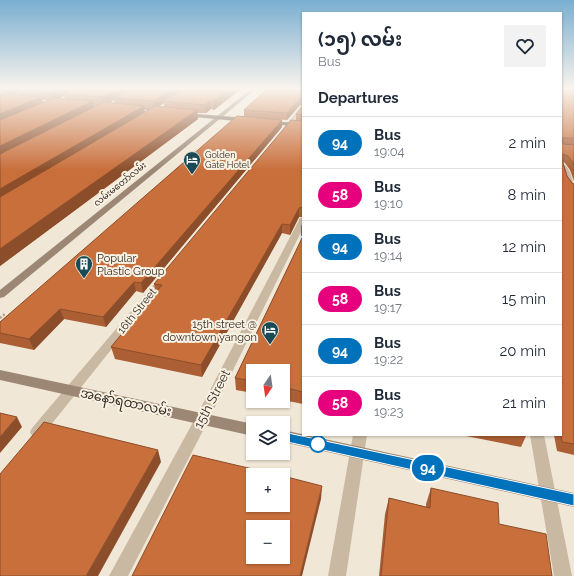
<!DOCTYPE html>
<meta charset="utf-8">
<style>
body{margin:0;font-family:Raleway,"Noto Sans Myanmar",sans-serif;background:#f2f2f3;color:#1f2937;height:100vh;display:flex;flex-direction:column;font-size:15px;white-space:nowrap}
*{box-sizing:border-box;margin:0}
p{font-size:13px;color:#747a83}
.icon{flex:none;width:22px;height:22px;fill:none;stroke:currentColor;stroke-width:2;stroke-linecap:round;stroke-linejoin:round}
.map{position:relative;flex:1;overflow:hidden}
.side{position:absolute;left:302px;top:12px;width:260px;height:424px;display:flex;flex-direction:column;background:#fff;border-radius:0px;box-shadow:0 1px 3px #0004}
.side>*{flex:none}
.badge{padding:0 8px;border-radius:13px;font-size:14px;line-height:26px}
.needle{width:26px;rotate:193deg}
.fabs{position:absolute;left:246px;top:364px;display:grid;gap:8px}
.fabs a{display:grid;place-items:center;width:44px;height:44px;border-radius:0px;background:#fff;box-shadow:0 1px 3px #0004;font-size:20px}
.map>.badge{position:absolute;translate:-50% -50%;box-shadow:0 0 0 2px #fff}
h2{padding:0 16px;font-size:15px;line-height:36px}
.round{display:grid;place-items:center;flex:none;width:42px;height:42px;border-radius:0px;background:#f2f2f3}
.overview{display:flex;align-items:center;justify-content:space-between;height:68px;padding:0 16px}
h1{font-size:19px;font-weight:700;line-height:30px}
ul{padding:0;list-style:none}
li{display:flex;align-items:center;gap:12px;height:52px;padding:0 16px;border-top:1px solid #e0e1e3}
li div{flex:1}
li b{display:block;font-size:15px}
li em{font-style:normal}
li .badge{min-width:44px;font-weight:700;text-align:center}
.map>svg:first-child{display:block}
.lines{fill:none;stroke-linecap:round;stroke-linejoin:round}
.path{stroke:#b4a28c;stroke-width:2.5;stroke-dasharray:2 2;stroke-linecap:butt}
.street{fill:#c9b8a2;fill-rule:evenodd}
.secondary{fill:#9c8774;fill-rule:evenodd}
.primary{fill:#756455;fill-rule:evenodd}
.wall{fill:#ac5f34;fill-rule:evenodd}
.shaded-wall{fill:#8c4e2a}
.building{fill:#c86f3c;stroke:#8c4e2a;fill-rule:evenodd}
.line{fill:#0072bc;stroke:#fff}
.stop-dot{fill:#fff;stroke:#0072bc;stroke-width:2}
.labels{text-anchor:middle;dominant-baseline:central;stroke-width:4;stroke-linejoin:round;paint-order:stroke}
.far-poi-label{font-size:9px;fill:#332b24;stroke:#f9f1e2;text-anchor:start}
.far-street-label{font-size:9px;fill:#332b24;stroke:#f9f1e2}
.poi-label{font-size:11px;fill:#332b24;stroke:#f9f1e2;text-anchor:start}
.street-label{font-size:11px;fill:#332b24;stroke:#f9f1e2}
.near-street-label{font-size:13px;fill:#332b24;stroke:#f9f1e2}
</style>
<div class="map">
<svg width="574" height="576" viewBox="0 0 574 576">
<rect width="100%" height="100%" fill="#f1e7d6"/>
<g class="lines">
<path class="path" d="M0,318L6,313"/>
<g class="street">
<path d="M301,106H303V110L286,132H282V130Z"/>
<path d="M561,162C570,166 574,182 574,191C565,188 561,171 561,162Z"/>
<path d="M300,218H303V228L209,419L128,576H109L197,415Z"/>
<path d="M164,275L169,278L167,280L42,436L37,438L32,436L30,432L32,428L161,276Z"/>
<path d="M353,435H367L346,576H328Z"/>
<path d="M530,435H544L572,576H554Z"/>
</g>
<g class="secondary">
<path d="M251,89H256L4,297L0,298V290Z"/>
<path d="M0,370L253,424V436L0,380Z"/>
<path d="M283,430L574,493V507L283,442Z"/>
</g>
<g class="primary">
<path d="M80,102L112,105L114,106L112,107L78,104Z"/>
<path d="M130,107L164,109L166,110L164,111L132,109Z"/>
<path d="M185,113L247,118L250,120L247,122L183,116V114Z"/>
<path d="M267,121L303,123V127L269,124L266,122Z"/>
<path d="M561,142L574,143V147L561,146Z"/>
</g>
</g>
<g class="wall">
<path d="M0,89H241L214,110L211,109L206,113H197L198,119L0,266ZM17,93L18,95L12,94ZM64,96L65,99L60,98ZM42,100H48L43,102ZM114,100L115,103H109ZM164,103V107H158ZM93,104L99,105L94,107ZM144,108L151,109L145,112Z"/>
<path d="M303,89V217H299L290,235L282,233L202,377L115,359L111,347L156,293L154,284L296,120V114L303,106L300,105L287,120L244,117V110Z"/>
<path d="M561,89H574V144H563L574,145V181L570,170L565,163L563,162V163L567,176L572,183L574,184V455L557,451L554,435H561Z"/>
<path d="M282,127L143,293L136,291L106,327L64,319L34,350L0,343V322Z"/>
<path d="M303,222V404L283,400V371H253V393L236,390L235,378L303,236H301V226Z"/>
<path d="M461,435H526V436L521,447Z"/>
<path d="M431,488L499,524L552,576H379L385,514L389,498L426,507V504Z"/>
</g>
<g class="shaded-wall">
<path d="M3,89H25L16,90L17,93L6,97Z"/>
<path d="M60,89H81L64,94V96L54,101L52,93Z"/>
<path d="M118,89H135L114,98V100L104,105L102,97Z"/>
<path d="M172,89H187L163,101L164,103L154,109L153,101Z"/>
<path d="M229,89H241L214,110L213,101Z"/>
<path d="M41,97L44,105L0,124V114Z"/>
<path d="M300,98V105L287,120V113Z"/>
<path d="M93,101L95,110L0,158V146Z"/>
<path d="M210,101L211,109L206,113L205,105Z"/>
<path d="M144,106L145,114L0,203V189Z"/>
<path d="M197,110L198,119L0,266V249Z"/>
<path d="M282,120V127L143,293L141,283Z"/>
<path d="M299,208V217L290,235V225Z"/>
<path d="M282,224V233L202,377L201,365Z"/>
<path d="M134,282L136,291L106,327L103,317Z"/>
<path d="M60,309L64,319L34,350L29,339Z"/>
<path d="M17,417L22,427L0,453V437Z"/>
<path d="M158,450L161,462L98,576H86Z"/>
<path d="M322,486L321,499L302,576H300Z"/>
</g>
<g class="building">
<path d="M18,89H60L52,93L16,90Z"/>
<path d="M74,89H118L102,97L64,94Z"/>
<path d="M131,89H172L153,101L114,98Z"/>
<path d="M184,89H229L213,101H210L205,105L163,101Z"/>
<path d="M267,89H303V99L300,98L287,113L244,110Z"/>
<path d="M561,89H574V138H562L563,144L574,145V166L573,163L568,156L563,154V163L567,176L572,183L574,184V444L562,442L561,435Z"/>
<path d="M6,94L41,97L0,114V96Z"/>
<path d="M54,98L93,101L0,146V120Z"/>
<path d="M104,102L144,106L0,189V154Z"/>
<path d="M155,106L197,110L0,249V197Z"/>
<path d="M303,106V115L296,114Z"/>
<path d="M237,116L282,120L141,283L134,282L103,317L60,309L29,339L0,333V322Z"/>
<path d="M291,120L303,121V207L299,208L290,225L282,224L201,365L111,347L162,285L154,284Z"/>
<path d="M303,236V392L283,387V371H253V381L235,378Z"/>
<path d="M0,413L17,417L0,437Z"/>
<path d="M44,422L158,450L86,576H0V474Z"/>
<path d="M193,455L278,475H253V505H283V476L322,486L300,576H132ZM253,527H283V557H253Z"/>
<path d="M431,488L498,503L499,524L546,534L552,576H381L389,498L430,508Z"/>
</g>
<linearGradient id="sky" x2="0" y2="1"><stop stop-color="#79aed1"/><stop offset="0.52" stop-color="#f9f4ed"/><stop offset="1" stop-color="#f9f4ed" stop-opacity="0"/></linearGradient>
<rect width="574" height="170" fill="url(#sky)"/>
<path class="line" d="M283,432L574,494V506L283,441L279,440L277,436L279,433Z"/>
<defs>
<g id="hotel-pin" transform="scale(0.9)"><path d="M0 17L-7.5 6A9.5 9.5 0 1 1 7.5 6Z" fill="#1a4a55" stroke="#f9f1e2"/><path d="M-6-4.5h1.5V1H6V5H4.5V3h-9V5H-6ZM-4 0a1.8 1.8 0 1 1 3.6 0ZM.5 0V-2.5h3Q6-2.5 6 0Z" fill="#fff"/></g>
<g id="building-pin" transform="scale(0.9)"><path d="M0 17L-7.5 6A9.5 9.5 0 1 1 7.5 6Z" fill="#1a4a55" stroke="#f9f1e2"/><path d="M-4-6H4V6H1V3H-1V6H-4ZM-2.5-4.3h1.7v1.8h-1.7ZM.8-4.3h1.7v1.8H.8ZM-2.5-1h1.7V.8h-1.7ZM.8-1h1.7V.8H.8Z" fill="#fff"/></g>
</defs>
<g fill-rule="evenodd">
<use href="#hotel-pin" x="192" y="160"/>
<use href="#building-pin" x="84" y="264"/>
<use href="#hotel-pin" x="270" y="330"/>
</g>
<circle class="stop-dot" cx="318" cy="444" r="8"/>
<g class="labels">
<g class="far-poi-label">
<text x="205" y="155">Golden<tspan x="205" dy="10">Gate Hotel</tspan></text>
</g>
<g class="far-street-label">
<text transform="translate(120 184) rotate(-39)">လမ်းမတော်လမ်း</text>
</g>
<g class="poi-label">
<text x="97" y="258">Popular<tspan x="97" dy="13">Plastic Group</tspan></text>
<text x="257" y="324" text-anchor="end">15th street @<tspan x="257" dy="13">downtown yangon</tspan></text>
</g>
<g class="street-label">
<text transform="translate(137 311) rotate(-51)">16th Street</text>
</g>
<g class="near-street-label">
<text transform="translate(212 399) rotate(-63)">15th Street</text>
<text transform="translate(126 402) rotate(12)">အနော်ရထာလမ်း</text>
</g>
</g>
</svg>
<div class="fabs">
<a><svg class="needle" viewBox="-14 -14 28 28"><path d="M0-13l5 13h-10z" fill="#e53935"/><path d="M0 13l5-13h-10z" fill="#747a83"/></svg></a>
<a><svg class="icon" aria-label="layers" viewBox="0 0 24 24"><path d="M12 4l9 5-9 5-9-5zM3 14l9 5 9-5"/></svg></a>
<a>+</a>
<a>−</a>
</div>
<b class="badge" style="left:428px;top:468px;background:#0072bc;color:#fff">94</b>
<section class="side">
<div class="overview"><div><h1>(၁၅) လမ်း</h1><p>Bus</p></div><a class="round"><svg class="icon" aria-label="heart" viewBox="0 0 24 24"><path d="M12 20l-8-8c-3-5 5-10 8-4 3-6 11-1 8 4z"/></svg></a></div>
<h2>Departures</h2>
<ul>
<li><span class="badge" style="background:#0072bc;color:#fff">94</span><div><b>Bus</b><p>19:04</p></div><em>2 min</em></li>
<li><span class="badge" style="background:#e6007e;color:#fff">58</span><div><b>Bus</b><p>19:10</p></div><em>8 min</em></li>
<li><span class="badge" style="background:#0072bc;color:#fff">94</span><div><b>Bus</b><p>19:14</p></div><em>12 min</em></li>
<li><span class="badge" style="background:#e6007e;color:#fff">58</span><div><b>Bus</b><p>19:17</p></div><em>15 min</em></li>
<li><span class="badge" style="background:#0072bc;color:#fff">94</span><div><b>Bus</b><p>19:22</p></div><em>20 min</em></li>
<li><span class="badge" style="background:#e6007e;color:#fff">58</span><div><b>Bus</b><p>19:23</p></div><em>21 min</em></li>
</ul>
</section>
</div>
